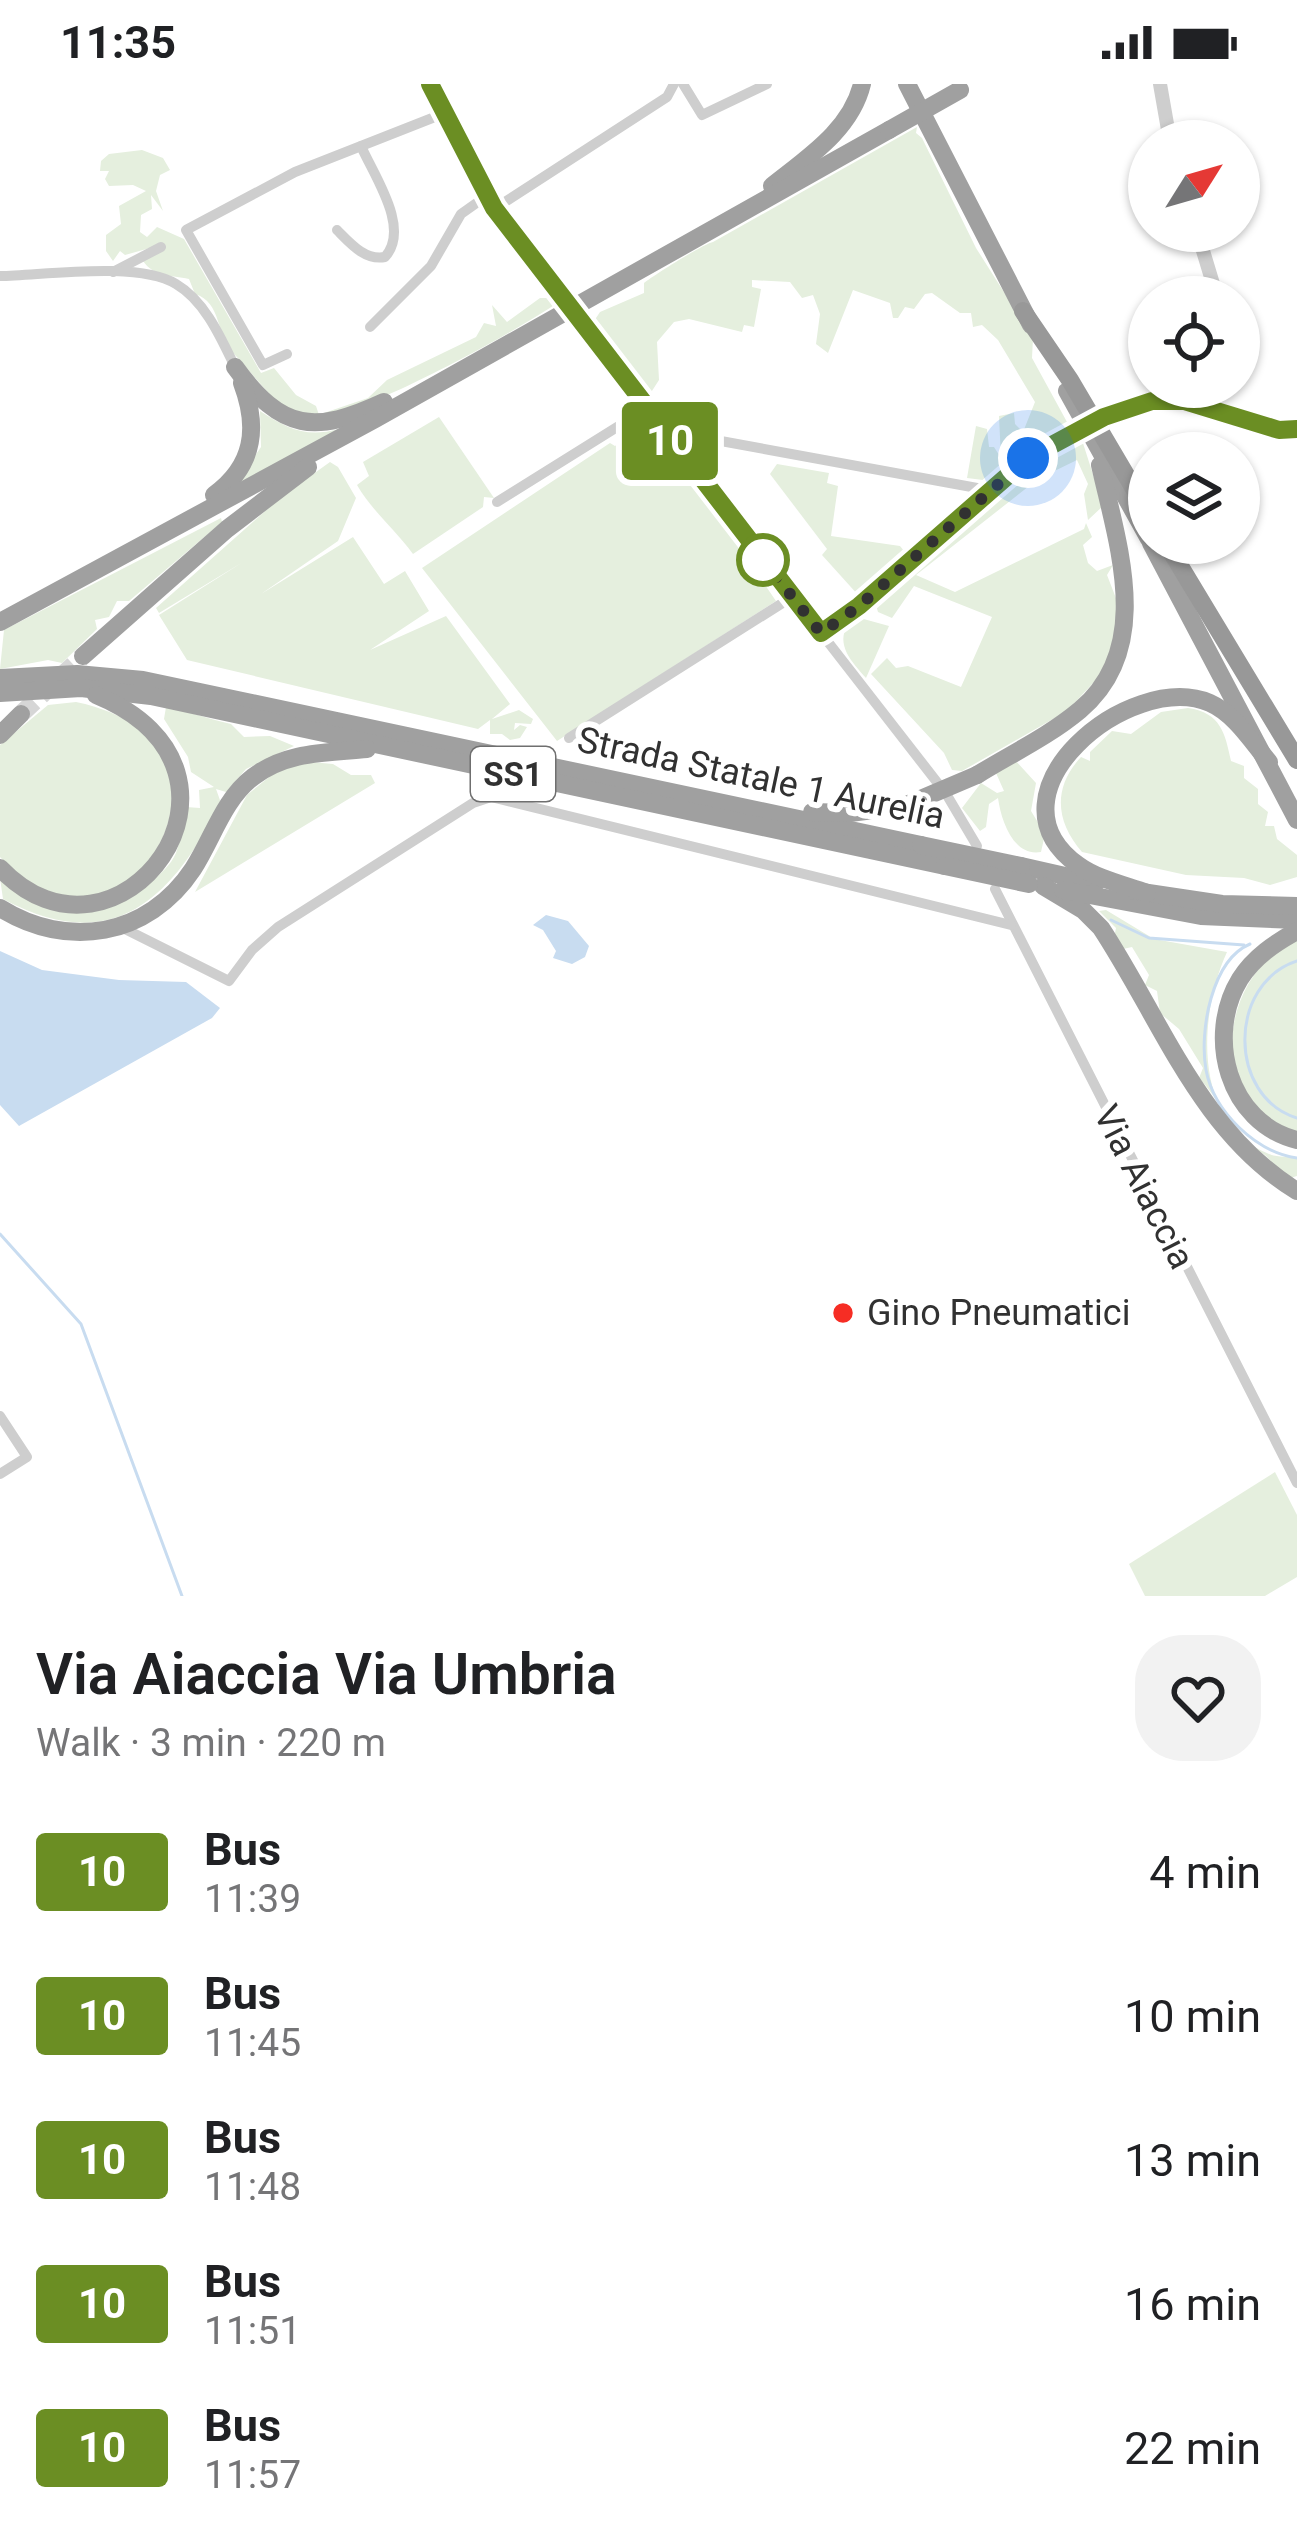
<!DOCTYPE html>
<meta charset="utf-8">
<style>
body{margin:0;font-family:Roboto,sans-serif;background:#f2f2f2;color:#202124;height:100vh;display:flex;flex-direction:column;font-size:45px;white-space:nowrap}
*{box-sizing:border-box;margin:0}
p{font-size:39px;color:#757577}
.icon{flex:none;width:66px;height:66px;fill:none;stroke:currentColor;stroke-width:2;stroke-linecap:round;stroke-linejoin:round}
.map{position:relative;height:1512px;overflow:hidden}
.drawer{display:flex;flex-direction:column;background:#fff;flex:1}
.drawer>*{flex:none}
.badge{padding:0 24px;border-radius:9px;font-size:42px;line-height:78px}
.needle{width:78px;rotate:53deg}
.controls{position:absolute;left:1128px;top:36px;display:grid;gap:24px}
.controls a{display:grid;place-items:center;width:132px;height:132px;border-radius:50%;background:#fff;box-shadow:0 3px 9px #0004;font-size:60px}
.you{position:absolute;width:60px;height:60px;margin:-30px;border:9px solid #fff;border-radius:50%;background:#1a73e8;box-shadow:0 0 0 18px #1a73e833}
.map>.badge{position:absolute;translate:-50% -50%;box-shadow:0 0 0 6px #fff}
.round{display:grid;place-items:center;flex:none;width:126px;height:126px;border-radius:48px;background:#f2f2f2}
.summary{display:flex;align-items:center;justify-content:space-between;height:204px;padding:0 36px}
h1{font-size:57px;font-weight:600;line-height:90px}
ul{padding:0;list-style:none}
li{display:flex;align-items:center;gap:36px;height:144px;padding:0 36px}
li div{flex:1}
li b{display:block;font-size:45px}
li em{font-style:normal}
li .badge{min-width:132px;font-weight:700;text-align:center}
.status{display:flex;justify-content:space-between;align-items:center;height:84px;padding:0 60px;background:#fff;direction:ltr}
.status svg{height:33px;fill:currentColor}
.map>svg:first-child{display:block}
.green{fill:#e5efde}
.water{fill:#c8dcf0}
.lines{fill:none;stroke-linecap:round;stroke-linejoin:round}
.stream{stroke:#c8dcf0;stroke-width:3}
.trunk-tunnel{stroke:#d6d6d6;stroke-width:18;stroke-dasharray:18 9;stroke-linecap:butt}
.minor{stroke:#cecece;stroke-width:10}
.tertiary{stroke:#cecece;stroke-width:14}
.trunk{stroke:#a0a0a0;stroke-width:18}
.motorway{stroke:#989898;stroke-width:18}
.trunk-bridge{stroke:#a0a0a0;stroke-width:18}
.line-casing{stroke:#fff;stroke-width:27}
.line{stroke:#6b8e23;stroke-width:18}
.walk{stroke:#313131;stroke-width:12;stroke-dasharray:0 21.6}
.stop-dot{fill:#fff;stroke:#6b8e23;stroke-width:6}
.poi-dot{fill:#f62d24;stroke:#fff;stroke-width:4.5}
.labels{text-anchor:middle;dominant-baseline:central;stroke-width:12;stroke-linejoin:round;paint-order:stroke}
.shield{fill:#fff;stroke:#6f6f6f;stroke-width:3}
.shield-label{font-size:33px;font-weight:bold;fill:#313131}
.street-label{font-size:36px;fill:#313131;stroke:#fff}
.poi-label{font-size:36px;fill:#313131;stroke:#fff;text-anchor:start}
</style>
<div class="status"><b>11:35</b><svg viewBox="0 0 49 12"><path d="M0 12V9h3v3zM5 12V6h3v6zM10 12V3h3v9zM15 12V0h3v12zM26 1h20v11H26zM47 4h2v5h-2z"/></svg></div>
<div class="map">
<svg width="1297" height="1512" viewBox="0 0 1297 1512">
<rect width="100%" height="100%" fill="#fff"/>
<g class="green">
<path d="M917,43L916,49L922,54L976,164L1033,254L1032,274L1067,338L1040,362L1017,370L1011,384H1003L991,397L967,394L976,342L987,345L989,363H994L1001,374L999,332L1014,329L1015,340L1023,348L1035,318L998,256L982,241L973,243L971,229H960L932,209L925,210L914,225L905,223L898,234H893L890,219L853,206L828,269L816,260L820,230L813,211L802,214L790,198L752,196V203L761,205L754,243L744,241L742,248L689,235L674,238L657,258L659,296L650,310L615,262L601,260L590,243L600,228L644,209V199C654,191 705,159 713,158Z"/>
<path d="M142,66L163,74L170,86L160,91L156,107L163,127L151,111L152,125L141,131L140,148L147,153L157,143L184,155L261,289L274,284L296,311L316,322L319,331C311,330 297,330 291,328C277,323 245,280 233,269C216,252 222,218 195,210L189,195C171,191 154,193 143,177L150,164L125,171L120,167L113,177L106,167V151L121,140L119,122L146,107L133,101L109,102L105,95L109,87H100L101,77L109,70Z"/>
<path d="M540,214H554L557,219C522,244 356,337 321,330L368,314L387,296L476,253L484,239L496,242L492,221L507,238Z"/>
<path d="M260,327C288,345 306,354 339,345L232,405L261,363Z"/>
<path d="M439,333L494,414L484,413L483,423L413,470C394,444 372,427 357,401L369,392L363,378Z"/>
<path d="M645,342L713,425L776,517L557,657L422,484L610,359L615,362Z"/>
<path d="M1082,356L1103,422L1088,436L1084,410L1088,400L1077,376L1038,395L916,491L955,508L1084,445L1086,439L1092,453L1083,461L1088,479L1097,487L1113,481L1107,491L1119,522L1109,582L1067,627L962,687L952,686L944,669L871,590L887,574L896,584L908,582L961,603L992,533L914,502L892,534L878,528L875,518L913,490L1031,382Z"/>
<path d="M330,378L338,383L356,414L338,457L261,510L353,453L384,500L405,487L429,527L370,566L446,532L510,620L492,635L519,626L533,635L531,640L515,639L514,646L520,641L527,643L520,654L510,656L502,650H490V636L478,645L187,576L159,531L243,478L159,529L156,524L281,413Z"/>
<path d="M777,380L829,389L827,399L838,402L831,452L900,462L904,467L859,512L822,471L827,465L770,390Z"/>
<path d="M221,434L222,438L129,517H117L109,533L95,536L97,545L62,579L48,576L0,585L4,546Z"/>
<path d="M860,534L889,542L866,594C852,578 835,561 848,540Z"/>
<path d="M76,618C273,658 125,909 0,773V661L48,621Z"/>
<path d="M166,623C190,628 209,635 231,640L244,653L270,652L294,662L246,685L226,708L216,705L221,719C172,813 115,875 3,815L0,794C42,839 108,839 151,798C160,790 171,781 176,769C181,755 183,738 186,723L200,724L199,706L214,703L191,688L188,673L164,635Z"/>
<path d="M1188,624C1221,629 1225,649 1231,677L1244,682V694L1258,705V720L1268,728L1265,742H1274L1277,755L1297,771V793L1270,801L1244,794L1186,791L1082,768C1055,737 1053,703 1081,673L1090,677V668L1112,647L1131,650L1161,628Z"/>
<path d="M1015,676L1036,699L1031,727L1045,750L1041,768C1013,773 1001,736 998,714L989,720L986,743L980,747L962,724L981,699L997,709L1004,707L996,689Z"/>
<path d="M311,678L333,680L351,691H371L375,699L195,808L247,711L279,685Z"/>
<path d="M1106,826L1154,855L1227,868C1199,929 1191,1038 1269,1070C1279,1074 1287,1071 1297,1075V1092L1287,1095C1275,1088 1277,1083 1268,1074C1264,1069 1257,1067 1252,1063C1230,1042 1218,1014 1199,994L1203,984L1179,945L1160,929L1157,907L1145,901L1149,891L1132,863L1123,865L1114,854L1116,844L1099,827Z"/>
<path d="M1297,856V1048C1204,1024 1217,890 1297,856Z"/>
<path d="M1275,1388L1297,1431V1493L1265,1512H1145L1129,1480Z"/>
</g>
<g class="water">
<path d="M546,831L568,837L589,862L585,873L572,880L553,874L556,867L543,846L533,841Z"/>
<path d="M0,867L42,886L119,896L186,898L220,924L212,934L19,1042L0,1021Z"/>
</g>
<g class="lines">
<g class="stream">
<path d="M1111,836L1149,854L1244,861"/>
<path d="M1250,860C1212,876 1199,946 1206,986C1214,1028 1256,1068 1297,1074"/>
<path d="M1297,877C1227,900 1228,1013 1297,1034"/>
<path d="M0,1150L81,1240L182,1512"/>
</g>
<path class="trunk-tunnel" d="M21,630L83,572"/>
<g class="minor">
<path d="M683,0L702,31L767,0"/>
<path d="M494,125L667,13L674,0"/>
<path d="M337,146C350,159 365,177 385,173C411,144 374,92 361,62"/>
<path d="M113,188L161,163"/>
<path d="M0,192C46,191 138,177 176,200C205,217 221,254 235,283"/>
<path d="M370,243L431,182L461,130L485,113"/>
<path d="M287,270L263,281L186,146L295,88L445,29"/>
<path d="M666,347L988,406"/>
<path d="M497,418L646,325"/>
<path d="M821,549L940,702"/>
<path d="M569,654L792,513"/>
<path d="M948,713L977,762"/>
<path d="M995,805L1297,1399"/>
<path d="M121,843L229,897L252,866L278,843L473,719L491,713L1011,841"/>
<path d="M0,1332L27,1373L0,1390"/>
</g>
<g class="tertiary">
<path d="M430,0L485,113L564,217"/>
<path d="M1160,0L1170,57"/>
<path d="M1197,147L1217,213"/>
<path d="M581,238L821,549C911,485 981,400 1078,347"/>
<path d="M1211,323L1213,303"/>
<path d="M1104,333C1153,312 1191,317 1242,334C1261,340 1276,346 1297,345"/>
</g>
<g class="trunk">
<path d="M907,0L1031,241"/>
<path d="M772,102C807,74 851,46 862,0"/>
<path d="M235,283C282,348 315,350 384,318"/>
<path d="M1067,307L1149,455"/>
<path d="M214,411C254,382 259,344 242,299"/>
<path d="M1151,459L1297,736"/>
<path d="M0,538L375,335L889,46"/>
<path d="M83,572L227,445L308,383"/>
<path d="M0,594L77,590L143,596L921,761"/>
<path d="M0,609L81,604L151,612L945,782"/>
<path d="M0,651L21,630"/>
<path d="M977,691C1011,670 1049,652 1080,626C1154,564 1118,462 1100,381"/>
<path d="M812,728L850,729L904,722"/>
<path d="M1021,782L1096,799"/>
<path d="M0,784C117,907 283,688 96,611"/>
<path d="M1043,802L1083,826L1101,844C1161,935 1200,1048 1297,1107"/>
<path d="M1063,806L1201,832L1297,836"/>
<path d="M1135,807L1222,820L1297,822"/>
<path d="M1147,809C1125,801 1097,795 1078,781C979,710 1130,585 1210,619C1235,630 1252,658 1269,678"/>
<path d="M0,824C67,866 148,853 193,785C213,754 223,716 253,693C287,667 326,669 367,665"/>
<path d="M1297,847C1275,859 1254,873 1240,895C1205,952 1228,1039 1297,1056"/>
</g>
<g class="motorway">
<path d="M1023,227L1070,296L1149,430"/>
<path d="M1166,459L1297,676"/>
</g>
<g class="trunk-bridge">
<path d="M889,46L960,6"/>
<path d="M904,722L977,691"/>
<path d="M921,761L1021,782"/>
<path d="M945,782L1029,800"/>
</g>
</g>
<g class="lines">
<g class="line-casing">
<path id="line" d="M430,0L494,124L821,549L859,522L1028,374L1104,333L1152,317H1184L1279,346L1297,345"/>
</g>
<use href="#line" class="line"/>
<path class="walk" d="M763,476L821,549L859,522L1028,374"/>
</g>
<circle class="stop-dot" cx="763" cy="476" r="24"/>
<circle class="poi-dot" cx="843" cy="1229" r="12"/>
<g class="labels">
<rect class="shield" x="471" y="663" width="84" height="54" rx="9"/>
<g class="shield-label">
<text x="513" y="690">SS1</text>
</g>
<g class="street-label">
<text transform="translate(761 694) rotate(12)">Strada Statale 1 Aurelia</text>
<text transform="translate(1144 1103) rotate(63)">Via Aiaccia</text>
</g>
<g class="poi-label">
<text x="867" y="1229">Gino Pneumatici</text>
</g>
</g>
</svg>
<div class="controls">
<a><svg class="needle" viewBox="-14 -14 28 28"><path d="M0-13l5 13h-10z" fill="#e53935"/><path d="M0 13l5-13h-10z" fill="#757577"/></svg></a>
<a><svg class="icon" aria-label="locate" viewBox="0 0 24 24"><circle cx="12" cy="12" r="6"/><path d="M12 2v4M12 18v4M2 12h4M18 12h4"/></svg></a>
<a><svg class="icon" aria-label="layers" viewBox="0 0 24 24"><path d="M12 4l9 5-9 5-9-5zM3 14l9 5 9-5"/></svg></a>
</div>
<div class="you" style="left:1028px;top:374px"></div>
<b class="badge" style="left:670px;top:357px;background:#6b8e23;color:#fff">10</b>
</div>
<section class="drawer">
<div class="summary"><div><h1>Via Aiaccia Via Umbria</h1><p>Walk · 3 min · 220 m</p></div><a class="round"><svg class="icon" aria-label="heart" viewBox="0 0 24 24"><path d="M12 20l-8-8c-3-5 5-10 8-4 3-6 11-1 8 4z"/></svg></a></div>
<ul>
<li><span class="badge" style="background:#6b8e23;color:#fff">10</span><div><b>Bus</b><p>11:39</p></div><em>4 min</em></li>
<li><span class="badge" style="background:#6b8e23;color:#fff">10</span><div><b>Bus</b><p>11:45</p></div><em>10 min</em></li>
<li><span class="badge" style="background:#6b8e23;color:#fff">10</span><div><b>Bus</b><p>11:48</p></div><em>13 min</em></li>
<li><span class="badge" style="background:#6b8e23;color:#fff">10</span><div><b>Bus</b><p>11:51</p></div><em>16 min</em></li>
<li><span class="badge" style="background:#6b8e23;color:#fff">10</span><div><b>Bus</b><p>11:57</p></div><em>22 min</em></li>
</ul>
</section>
